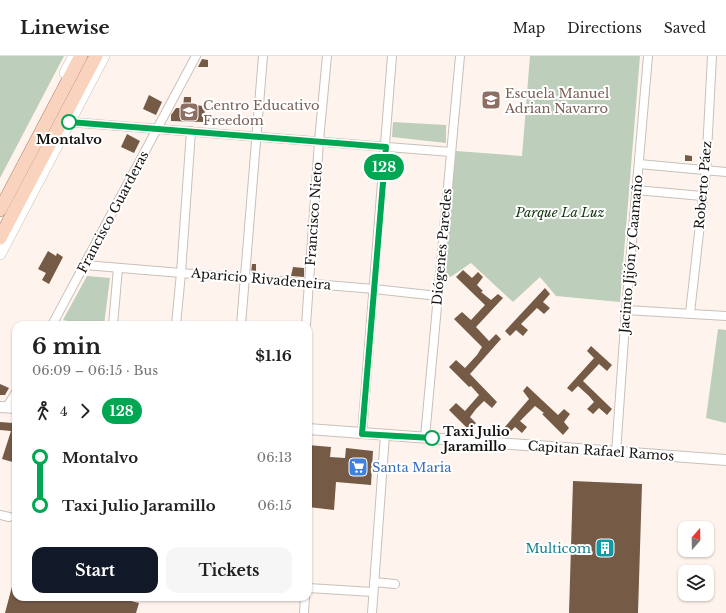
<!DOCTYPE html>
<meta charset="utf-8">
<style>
body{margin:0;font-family:"Libre Baskerville",serif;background:#f6f6f6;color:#222;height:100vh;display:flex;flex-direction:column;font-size:15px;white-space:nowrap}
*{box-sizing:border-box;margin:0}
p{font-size:13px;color:#767676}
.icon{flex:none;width:22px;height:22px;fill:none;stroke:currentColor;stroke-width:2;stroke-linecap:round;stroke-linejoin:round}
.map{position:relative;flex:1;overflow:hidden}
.side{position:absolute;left:12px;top:265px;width:300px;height:280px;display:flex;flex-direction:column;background:#fff;border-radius:12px;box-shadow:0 1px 3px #0004}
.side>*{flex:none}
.badge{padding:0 8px;border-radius:13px;font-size:14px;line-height:26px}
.needle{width:26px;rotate:20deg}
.buttons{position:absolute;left:678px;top:465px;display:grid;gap:8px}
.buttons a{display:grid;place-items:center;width:36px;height:36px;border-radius:8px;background:#fff;box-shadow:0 1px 3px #0004;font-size:20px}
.map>.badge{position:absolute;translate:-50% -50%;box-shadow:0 0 0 2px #fff}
.legs{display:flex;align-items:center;gap:6px;height:44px;padding:0 20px;font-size:13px}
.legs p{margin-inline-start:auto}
.headline{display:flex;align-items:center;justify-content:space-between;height:68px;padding:0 20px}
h1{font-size:22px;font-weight:700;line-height:30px}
.cta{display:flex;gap:8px;margin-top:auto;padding:8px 20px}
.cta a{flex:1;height:46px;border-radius:12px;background:#111827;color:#fff;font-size:16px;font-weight:700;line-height:46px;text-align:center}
.cta a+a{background:#f6f6f6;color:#222}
ul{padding:0 20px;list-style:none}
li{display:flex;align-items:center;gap:14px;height:48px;font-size:15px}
li i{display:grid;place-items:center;width:6px;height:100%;margin:0 5px;background:currentColor}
li i::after{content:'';width:10px;height:10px;margin:-5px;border:3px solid;border-radius:50%;background:#fff}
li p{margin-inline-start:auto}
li:first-child i{background:linear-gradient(#0000 50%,currentColor 0)}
li:last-child i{background:linear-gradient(currentColor 50%,#0000 0)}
header{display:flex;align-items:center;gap:24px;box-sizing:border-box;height:56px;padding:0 20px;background:#fff;border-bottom:1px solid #e0e0e0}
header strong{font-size:19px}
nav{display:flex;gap:22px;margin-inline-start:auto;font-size:14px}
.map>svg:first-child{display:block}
.green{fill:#bdcebb}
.building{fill:#755a46}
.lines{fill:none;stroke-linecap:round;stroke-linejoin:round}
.minor-casing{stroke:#c9c0b9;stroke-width:10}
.tertiary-casing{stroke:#c9c0b9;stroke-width:12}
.secondary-casing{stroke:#c9c0b9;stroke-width:12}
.primary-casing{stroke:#a67b64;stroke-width:14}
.minor{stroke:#fff;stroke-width:8}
.tertiary{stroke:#fff;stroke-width:10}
.secondary{stroke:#fff;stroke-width:11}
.primary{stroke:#f9d3be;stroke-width:13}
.line-1-casing{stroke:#fff;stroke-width:9}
.line-1{stroke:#00a651;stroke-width:6}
.stop-1-dot{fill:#fff;stroke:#00a651;stroke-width:2}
.labels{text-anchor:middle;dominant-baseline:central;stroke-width:4;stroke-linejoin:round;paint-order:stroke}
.education-label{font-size:13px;fill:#785e54;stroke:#fff;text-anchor:start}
.stop-label{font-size:13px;font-weight:bold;fill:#13100e;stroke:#fff}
.street-label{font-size:13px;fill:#13100e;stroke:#fff}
.park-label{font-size:13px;font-style:italic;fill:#12350e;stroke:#fff}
.shop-label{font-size:13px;fill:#366cbe;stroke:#fff;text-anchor:start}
.culture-label{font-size:13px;fill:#0d838f;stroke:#fff;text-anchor:end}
</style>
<header>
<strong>Linewise</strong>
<nav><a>Map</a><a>Directions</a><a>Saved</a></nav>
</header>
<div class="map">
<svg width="726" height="557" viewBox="0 0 726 557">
<rect width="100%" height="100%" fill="#fef4ed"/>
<g class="green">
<path d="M0,0H64L0,122Z"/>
<path d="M530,0H640L620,246L556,240L540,221L513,246L471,207L452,220L442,223L456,95L522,100Z"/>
<path d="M393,66L446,69V87L392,81Z"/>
<path d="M87,220L110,222L104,269H90L63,264Z"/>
<path d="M718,273L726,274V367L706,362Z"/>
</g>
<g class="building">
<path d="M202,3L208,4V11H198Z"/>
<path d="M149,39L162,46L156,59L143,53Z"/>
<path d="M184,41H191V49L205,50L204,66L171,65V59L176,52H183Z"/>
<path d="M127,78L140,85L134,97L121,91Z"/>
<path d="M685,99L692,100V105H685Z"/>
<path d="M48,195L56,200L57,197L63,201L49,228L42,224L46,217L38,213Z"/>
<path d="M252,208H256V217H251Z"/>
<path d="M293,211L304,212V221L291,220Z"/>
<path d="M463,214L472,222L478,216L483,221L477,229L483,235L481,236L491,244L498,238L503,242L476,271L489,285L496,278L501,283L470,318L497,346L492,352L484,345L476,353L470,361L476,367L469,374L449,354L456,347L465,355L479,339L471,330L469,331L449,311L456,304L465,312L477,299L482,291L454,263L462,256L471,264L485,249L456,221Z"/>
<path d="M545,232L550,238L543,246L550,252L544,258L537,252L521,268L528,274L523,280L516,274L510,280L505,275Z"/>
<path d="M591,290L612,309L607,315L599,308L583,325L612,353L607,359L599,352L593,358L587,353L594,346L589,340L578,330L572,336L567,332L594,302L587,295Z"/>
<path d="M0,328L9,332L5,339H0Z"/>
<path d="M527,330L558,359L564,353L570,358L564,366L569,372L563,379L542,358L544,357L535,350L520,365L527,371L522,377L515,371L509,377L504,372L529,343L523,335Z"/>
<path d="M15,363H16V407L2,403L11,375L0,374V366L13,367Z"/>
<path d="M308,389L331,391L330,401L345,402L346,392L373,395L371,429L336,426L334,454L308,451L310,407H308Z"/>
<path d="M573,425L642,428L638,557H569Z"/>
<path d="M14,523H16V541H115L139,547L136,557H5Z"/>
</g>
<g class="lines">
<g class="minor-casing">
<g id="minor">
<path d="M69,66L451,96"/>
<path d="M639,108L726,116"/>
<path d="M636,134L702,140"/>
<path d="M85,209L374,233L438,240"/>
<path d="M626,254L726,260"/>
<path d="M690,257L706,115L712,0"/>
<path d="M52,269L196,0"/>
<path d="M113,269L118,212"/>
<path d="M176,269L181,217L191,75"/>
<path d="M241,269L263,0"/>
<path d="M306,269L319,85L327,0"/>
<path d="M7,351L16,336"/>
<path d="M362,378L392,0"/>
<path d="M425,381L460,0"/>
<path d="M616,397L626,254L648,0"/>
<path d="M0,459L9,461"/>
<path d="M374,526L395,528"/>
<path d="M308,532L373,536"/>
<path d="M304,557L305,541"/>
<path d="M372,557L385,379"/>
</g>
</g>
<g class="tertiary-casing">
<g id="tertiary">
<path d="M0,351L16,352"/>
<path d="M308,373L726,404"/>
</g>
</g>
<g class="secondary-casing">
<g id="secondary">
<path d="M65,17L74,0"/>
<path d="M0,198L104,0"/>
</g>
</g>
<g class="primary-casing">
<g id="primary">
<path d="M0,154L81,0"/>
<path d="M0,182L96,0"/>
</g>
</g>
<use href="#minor" class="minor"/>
<use href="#tertiary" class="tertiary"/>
<use href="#secondary" class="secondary"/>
<use href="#primary" class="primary"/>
</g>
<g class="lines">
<g class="line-1-casing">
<path id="line-1" d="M69,66L386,91L362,378L432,382"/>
</g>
<use href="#line-1" class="line-1"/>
</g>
<defs>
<g id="school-square" transform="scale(1)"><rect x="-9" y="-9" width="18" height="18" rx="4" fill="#8d6e63" stroke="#fff"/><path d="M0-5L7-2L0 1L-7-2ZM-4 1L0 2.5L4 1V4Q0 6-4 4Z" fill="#fff"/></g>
<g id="supermarket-square" transform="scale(1)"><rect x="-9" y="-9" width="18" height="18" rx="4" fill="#3f7fe0" stroke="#fff"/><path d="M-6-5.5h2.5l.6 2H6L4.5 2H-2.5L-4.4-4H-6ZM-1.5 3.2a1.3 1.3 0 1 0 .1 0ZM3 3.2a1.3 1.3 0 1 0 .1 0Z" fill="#fff"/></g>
<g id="building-square" transform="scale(1)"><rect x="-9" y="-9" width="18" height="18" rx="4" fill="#0f9aa8" stroke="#fff"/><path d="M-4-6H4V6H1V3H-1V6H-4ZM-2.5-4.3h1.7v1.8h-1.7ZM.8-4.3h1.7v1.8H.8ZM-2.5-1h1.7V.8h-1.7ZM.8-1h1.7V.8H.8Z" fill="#fff"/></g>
</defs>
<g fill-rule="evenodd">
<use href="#school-square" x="491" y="44"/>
<use href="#school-square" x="189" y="56"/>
<use href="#supermarket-square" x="358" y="411"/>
<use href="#building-square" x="605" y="492"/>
</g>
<g class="stop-1-dot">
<circle cx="69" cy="66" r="7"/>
<circle cx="432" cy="382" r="7"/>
</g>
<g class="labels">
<g class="education-label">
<text x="505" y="37">Escuela Manuel<tspan x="505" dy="15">Adrian Navarro</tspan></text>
<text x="203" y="49">Centro Educativo<tspan x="203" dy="15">Freedom</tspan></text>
</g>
<g class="stop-label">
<text x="69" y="83">Montalvo</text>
<text x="443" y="375" text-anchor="start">Taxi Julio<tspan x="443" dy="15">Jaramillo</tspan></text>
</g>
<g class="street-label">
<text transform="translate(703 129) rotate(-85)">Roberto Páez</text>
<text transform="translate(113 156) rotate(-62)">Francisco Guarderas</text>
<text transform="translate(314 158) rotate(-86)">Francisco Nieto</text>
<text transform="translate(442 191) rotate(-85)">Diógenes Paredes</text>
<text transform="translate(631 198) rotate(-85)">Jacinto Jijón y Caamaño</text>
<text transform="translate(261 223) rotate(5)">Aparicio Rivadeneira</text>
<text transform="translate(601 395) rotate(4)">Capitan Rafael Ramos</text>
</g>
<g class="park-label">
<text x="560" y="156">Parque La Luz</text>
</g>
<g class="shop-label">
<text x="372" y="411">Santa Maria</text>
</g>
<g class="culture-label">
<text x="591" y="492">Multicom</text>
</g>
</g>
</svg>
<div class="buttons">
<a><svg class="needle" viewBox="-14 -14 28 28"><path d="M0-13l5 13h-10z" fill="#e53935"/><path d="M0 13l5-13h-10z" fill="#767676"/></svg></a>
<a><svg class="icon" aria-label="layers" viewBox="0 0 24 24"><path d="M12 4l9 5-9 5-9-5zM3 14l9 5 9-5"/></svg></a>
</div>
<b class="badge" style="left:384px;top:111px;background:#00a651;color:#fff">128</b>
<section class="side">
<div class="headline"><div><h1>6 min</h1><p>06:09 – 06:15 · Bus</p></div><b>$1.16</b></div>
<div class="legs"><svg class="icon" aria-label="walk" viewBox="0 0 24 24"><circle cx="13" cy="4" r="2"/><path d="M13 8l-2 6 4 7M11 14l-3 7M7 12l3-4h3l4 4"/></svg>4<svg class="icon" aria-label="forward" viewBox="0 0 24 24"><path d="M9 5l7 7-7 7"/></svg><b class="badge" style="background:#00a651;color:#fff">128</b></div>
<ul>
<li><i style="color:#00a651"></i><b>Montalvo</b><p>06:13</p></li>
<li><i style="color:#00a651"></i><b>Taxi Julio Jaramillo</b><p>06:15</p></li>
</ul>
<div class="cta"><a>Start</a><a>Tickets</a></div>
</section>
</div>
